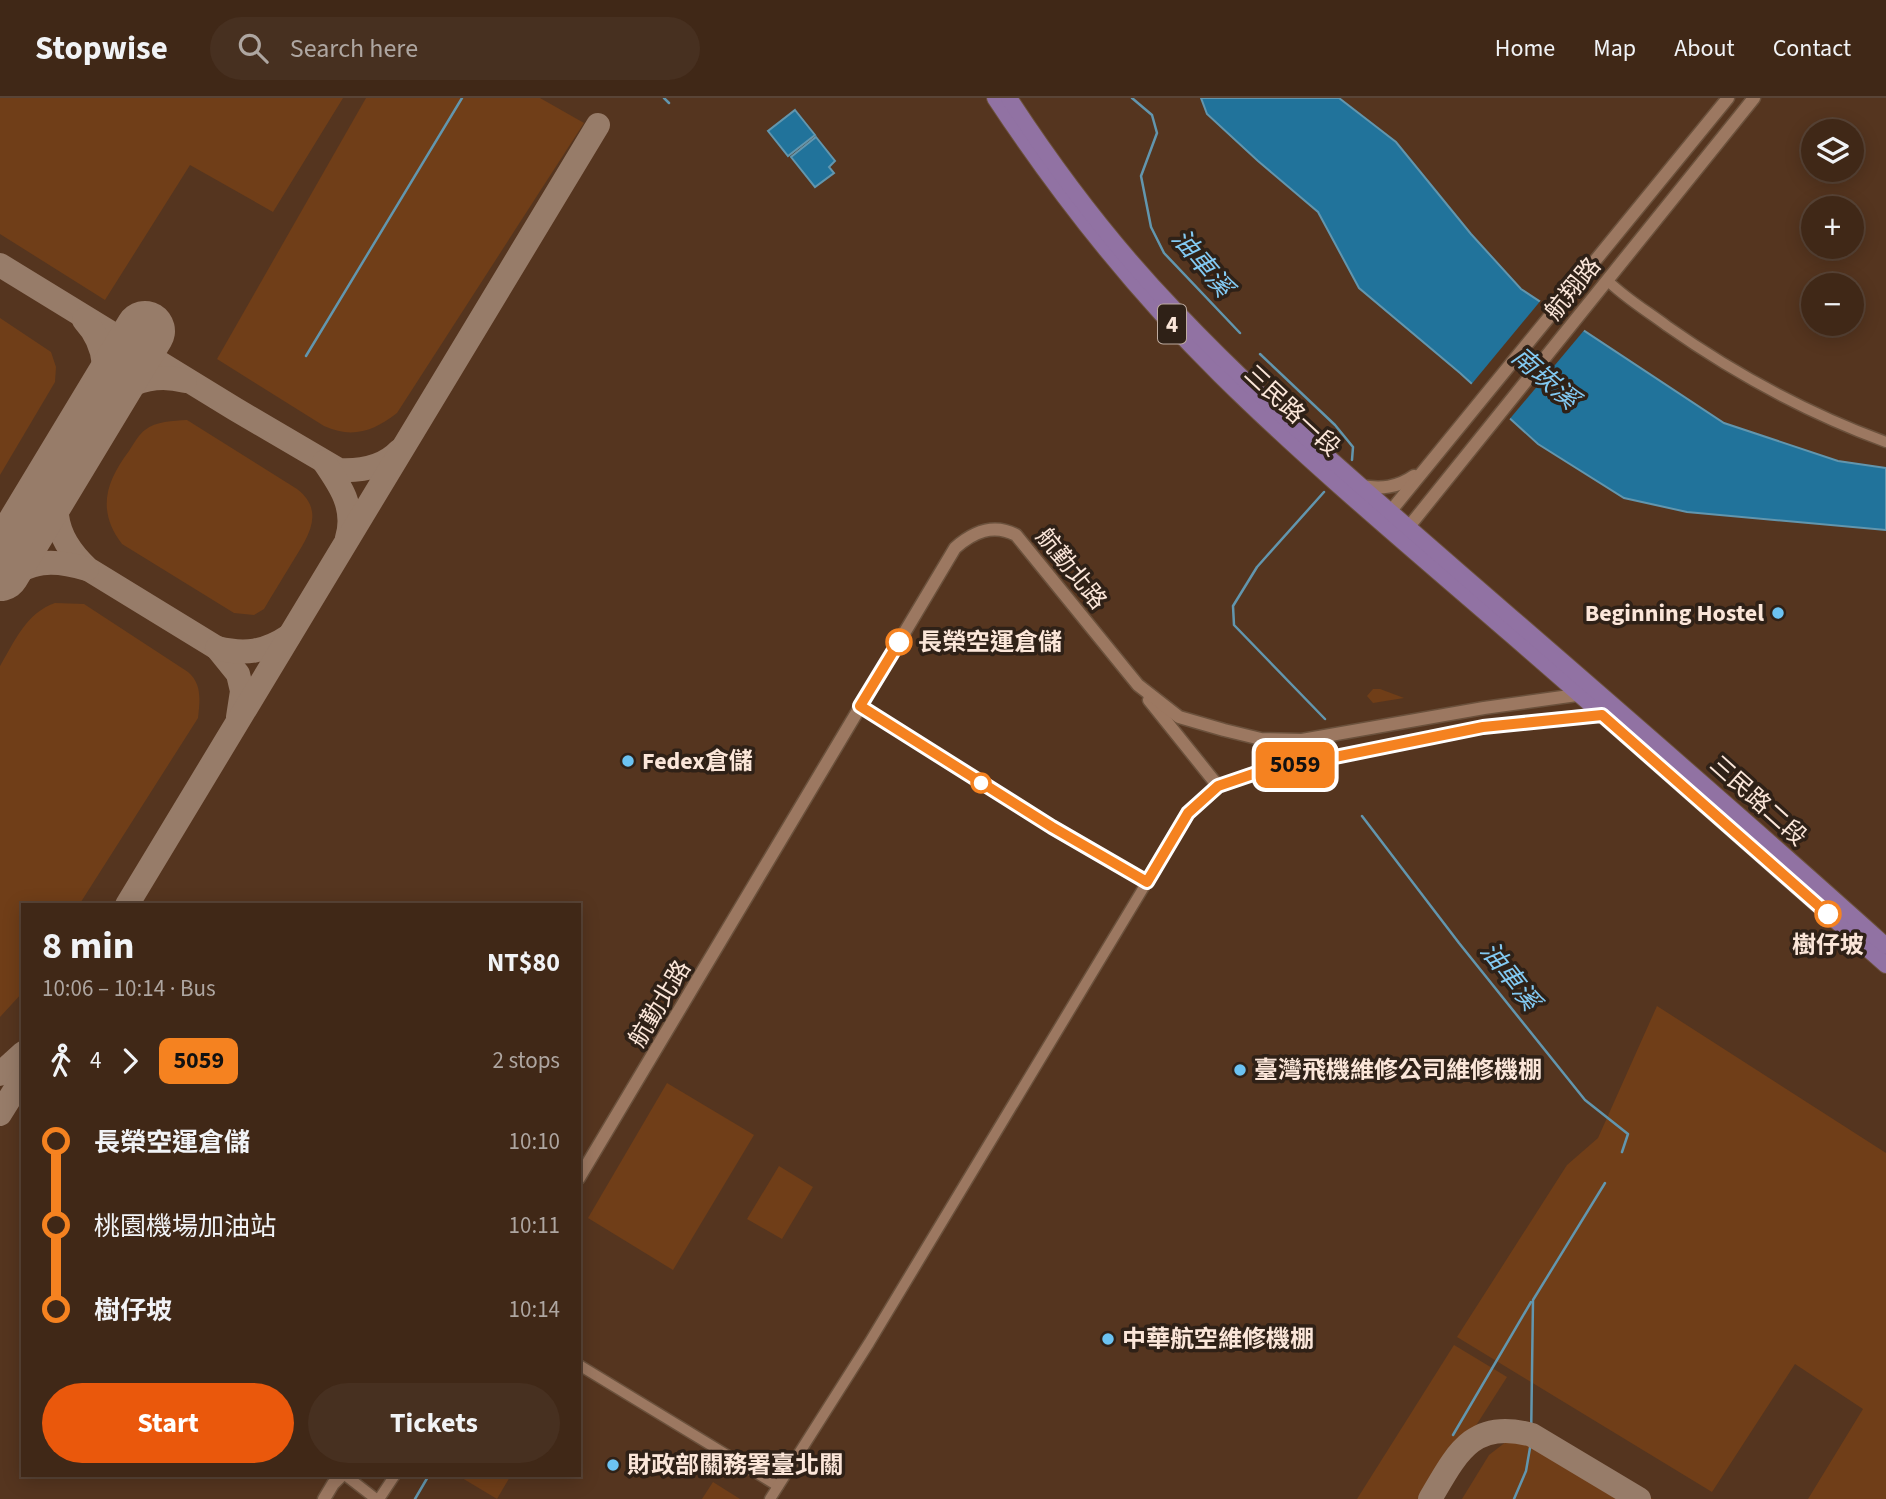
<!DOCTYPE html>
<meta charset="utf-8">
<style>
body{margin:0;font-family:"Source Sans 3","Noto Sans TC",sans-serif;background:#473020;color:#f1f3f6;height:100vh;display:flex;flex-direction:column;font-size:26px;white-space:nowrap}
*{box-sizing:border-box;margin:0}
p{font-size:23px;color:#aea6a1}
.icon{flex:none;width:38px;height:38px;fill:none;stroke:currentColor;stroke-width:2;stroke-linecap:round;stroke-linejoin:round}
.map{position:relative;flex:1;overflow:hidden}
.details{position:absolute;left:21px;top:805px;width:560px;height:574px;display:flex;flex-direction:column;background:#402817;border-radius:0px;box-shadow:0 4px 18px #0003,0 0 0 2px #594436}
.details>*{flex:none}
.badge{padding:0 14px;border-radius:10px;font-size:24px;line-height:46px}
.controls{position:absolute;left:1801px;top:21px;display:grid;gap:14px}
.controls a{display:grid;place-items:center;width:63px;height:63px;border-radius:50%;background:#402817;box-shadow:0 4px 18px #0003,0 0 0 2px #594436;font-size:35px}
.map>.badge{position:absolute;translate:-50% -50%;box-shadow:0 0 0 4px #fff}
.legs{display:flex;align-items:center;gap:10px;height:77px;padding:0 21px;font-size:23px}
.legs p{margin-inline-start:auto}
.headline{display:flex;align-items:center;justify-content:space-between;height:119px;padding:0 21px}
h1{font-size:38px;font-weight:700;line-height:52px}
.primary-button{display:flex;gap:14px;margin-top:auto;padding:14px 21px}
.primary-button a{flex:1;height:80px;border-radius:42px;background:#ea580c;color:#fff;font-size:28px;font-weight:700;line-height:80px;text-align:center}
.primary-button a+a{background:#473020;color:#f1f3f6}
ul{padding:0 21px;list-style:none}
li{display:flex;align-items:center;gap:24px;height:84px;font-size:26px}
li i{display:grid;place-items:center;width:10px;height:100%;margin:0 9px;background:currentColor}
li i::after{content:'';width:18px;height:18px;margin:-9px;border:5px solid;border-radius:50%;background:#402817}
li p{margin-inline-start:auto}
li:first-child i{background:linear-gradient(#0000 50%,currentColor 0)}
li:last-child i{background:linear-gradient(currentColor 50%,#0000 0)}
header{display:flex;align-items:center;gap:42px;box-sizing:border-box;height:98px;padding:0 35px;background:#402817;border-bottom:2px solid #594436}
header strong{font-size:33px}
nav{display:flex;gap:38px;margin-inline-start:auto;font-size:24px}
.search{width:490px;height:63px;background:#473020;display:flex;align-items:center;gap:18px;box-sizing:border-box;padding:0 24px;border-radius:38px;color:#aea6a1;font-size:26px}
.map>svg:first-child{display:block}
.green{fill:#703e18}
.water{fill:#21739b;stroke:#6296ae;stroke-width:2}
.pier{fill:#55351f}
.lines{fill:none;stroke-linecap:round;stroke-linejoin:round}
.stream{stroke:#6296ae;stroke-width:2.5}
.taxiway{stroke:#977c69;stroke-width:24}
.runway{stroke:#977c69;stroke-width:60}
.minor-casing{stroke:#6b513c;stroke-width:13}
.tertiary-casing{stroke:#6b513c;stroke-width:15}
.primary-casing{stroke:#6b513c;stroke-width:18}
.minor{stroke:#9c7861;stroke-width:10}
.tertiary{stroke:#9c7861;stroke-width:12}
.primary{stroke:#9172a3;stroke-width:16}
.line-1-casing{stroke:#fff;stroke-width:16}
.line-1{stroke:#f58220;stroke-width:10}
.poi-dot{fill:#6cc3f2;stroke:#2f2117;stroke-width:2.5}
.stop-1-dot{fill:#fff;stroke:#f58220;stroke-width:3.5}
.labels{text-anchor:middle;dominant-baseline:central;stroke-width:7;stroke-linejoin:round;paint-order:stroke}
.shield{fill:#2f2117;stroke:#beab9f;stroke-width:2}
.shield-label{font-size:23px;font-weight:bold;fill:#fbe6d9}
.street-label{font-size:24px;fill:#fbe6d9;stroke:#2f2117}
.poi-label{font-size:24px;font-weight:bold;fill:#fbe6d9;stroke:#2f2117;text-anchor:start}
.stop-label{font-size:24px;font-weight:bold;fill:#fbe6d9;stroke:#2f2117;text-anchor:start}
.water-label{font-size:26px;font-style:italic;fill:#83caf3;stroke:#2f2117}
</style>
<header>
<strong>Stopwise</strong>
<div class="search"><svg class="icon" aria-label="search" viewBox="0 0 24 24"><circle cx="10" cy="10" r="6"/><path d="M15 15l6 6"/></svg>Search here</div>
<nav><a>Home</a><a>Map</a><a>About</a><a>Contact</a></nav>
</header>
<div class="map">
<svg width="1886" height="1401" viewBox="0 0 1886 1401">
<rect width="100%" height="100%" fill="#55351f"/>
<g class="green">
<path d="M0,0H343L273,114L190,67L105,202L0,136Z"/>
<path d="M366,0H540L584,25L397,315C374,333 352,341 324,328L217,261Z"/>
<path d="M0,220L51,254L56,269L55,284L0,377Z"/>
<path d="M187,322L297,391C328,415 305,443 290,468C281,483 272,497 264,511L254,517L234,515L122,446C97,413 105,385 129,353C133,347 139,336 145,332C156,323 173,323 187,322Z"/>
<path d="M55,505L84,506L188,574C202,586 200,602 198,620L79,807H23V894L0,919V568C15,543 26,515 55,505Z"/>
<path d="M1373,591H1380L1404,600L1373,605L1367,598Z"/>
<path d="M1657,908L1886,1055V1401H1808L1863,1311L1795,1266L1712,1394L1457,1239L1567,1067L1598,1040Z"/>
<path d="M667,985L754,1037L673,1172L588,1120Z"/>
<path d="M779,1068L813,1089L782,1141L747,1121Z"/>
<path d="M1454,1247L1507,1279L1429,1401H1357Z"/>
<path d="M1520,1333L1543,1334L1653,1401H1462L1489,1357Z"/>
<path d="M457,1377H511L497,1401Z"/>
<path d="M713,1384L740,1401H702Z"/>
</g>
<g class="water">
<path d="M1201,0H1339L1396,44L1471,136L1521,191L1724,325L1838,363L1886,370V432L1687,414L1624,400L1538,346L1460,275L1359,190L1318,114L1258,63L1207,16Z"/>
<path d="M795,12L815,37L788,58L768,33Z"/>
<path d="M816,39L835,63L829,69L834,75L815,89L791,59Z"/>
</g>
<path class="pier" d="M1542,201L1586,230L1508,323L1470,288Z"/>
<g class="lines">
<g class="stream">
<path d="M664,0L669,5"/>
<path d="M1132,0L1152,17L1157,35L1141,78L1151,129L1164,155L1240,235"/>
<path d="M1260,256L1335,327L1353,349L1352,362"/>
<path d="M306,258L462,0"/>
<path d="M1324,394L1257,469L1233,508L1234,527L1325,621"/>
<path d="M1362,718L1459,845L1585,1002L1628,1036L1622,1054"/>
<path d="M1453,1337L1531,1204"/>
<path d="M415,1401L429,1377"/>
<path d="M1514,1401L1526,1373L1531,1344L1533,1202L1605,1085"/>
</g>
<g class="taxiway">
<path d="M0,167L235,311L339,372C361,373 383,370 399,353"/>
<path d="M84,222C109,249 108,281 96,315"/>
<path d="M94,319C116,289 148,273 185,283"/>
<path d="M69,358C51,404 49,435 88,471L217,550L238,576L242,593L238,619"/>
<path d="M324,364C340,387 356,410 347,440"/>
<path d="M0,483C33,463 50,460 87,471"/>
<path d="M217,550C245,557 265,554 289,538"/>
<path d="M127,807L598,27"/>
<path d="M0,976L23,955"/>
<path d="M0,1016L23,979"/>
<path d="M1430,1401C1456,1357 1472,1320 1532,1337L1639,1401"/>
</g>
<path class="runway" d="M0,473L145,233"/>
<g class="minor-casing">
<g id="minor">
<path d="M1607,182C1625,200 1647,213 1667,228C1735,276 1807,315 1886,344"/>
<path d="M579,1267L778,1388"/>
<path d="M345,1377L376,1401"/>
<path d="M379,1401L395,1377"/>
<path d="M770,1401L869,1245L1147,784"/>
</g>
</g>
<g class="tertiary-casing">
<g id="tertiary">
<path d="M1361,388C1381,391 1397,390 1414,378"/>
<path d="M1385,420L1728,0"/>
<path d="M1403,436L1754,0"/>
<path d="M1149,602L1218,688"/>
<path d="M860,608L1052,729L1147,784L1188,715L1218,688L1256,675L1483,629L1607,616"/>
<path d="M579,1080L955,450C973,434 993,425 1016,437L1138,587L1179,619L1224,632L1261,641L1302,642L1484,610L1584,596"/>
<path d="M324,1401L333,1386L342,1377"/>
</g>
</g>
<g class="primary-casing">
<g id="primary">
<path d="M995,0C1061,100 1135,193 1220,277C1312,368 1412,451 1510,536C1636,645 1761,757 1886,867"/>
<path d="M1009,0C1058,75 1114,149 1176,213C1263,305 1361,388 1456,471C1600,596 1744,720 1886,848"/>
</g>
</g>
<use href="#minor" class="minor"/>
<use href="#tertiary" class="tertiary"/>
<use href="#primary" class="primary"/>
</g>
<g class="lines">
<g class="line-1-casing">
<path id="line-1" d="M899,544L860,608L1052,729L1147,784L1188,715L1218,688L1256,675L1483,629L1602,617L1828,816"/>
</g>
<use href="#line-1" class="line-1"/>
</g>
<g class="poi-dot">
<circle cx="1778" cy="515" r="7"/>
<circle cx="628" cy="663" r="7"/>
<circle cx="1240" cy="972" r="7"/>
<circle cx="1108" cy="1241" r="7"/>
<circle cx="613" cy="1367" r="7"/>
</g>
<g class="stop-1-dot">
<circle cx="899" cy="544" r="12"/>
<circle cx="981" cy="685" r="9"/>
<circle cx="1828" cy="816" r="12"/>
</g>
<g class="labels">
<rect class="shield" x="1158" y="206.5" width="28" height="39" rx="5"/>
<g class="shield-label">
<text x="1172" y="226">4</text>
</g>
<g class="street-label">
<text transform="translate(1573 191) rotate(-51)">航翔路</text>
<text transform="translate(1292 313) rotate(43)">三民路一段</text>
<text transform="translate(1071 471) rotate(51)">航勤北路</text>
<text transform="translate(1758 703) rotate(42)">三民路二段</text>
<text transform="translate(660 906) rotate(-59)">航勤北路</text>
</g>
<g class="poi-label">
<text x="1764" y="515" text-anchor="end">Beginning Hostel</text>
<text x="642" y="663">Fedex倉儲</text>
<text x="1254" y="972">臺灣飛機維修公司維修機棚</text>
<text x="1122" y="1241">中華航空維修機棚</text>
<text x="627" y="1367">財政部關務署臺北關</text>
</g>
<g class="stop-label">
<text x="918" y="544">長榮空運倉儲</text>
<text x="1828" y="847" text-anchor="middle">樹仔坡</text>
</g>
<g class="water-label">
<text transform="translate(1202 165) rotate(50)">油車溪</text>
<text transform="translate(1545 280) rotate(41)">南崁溪</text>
<text transform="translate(1510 878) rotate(52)">油車溪</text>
</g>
</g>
</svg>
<div class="controls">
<a><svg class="icon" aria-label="layers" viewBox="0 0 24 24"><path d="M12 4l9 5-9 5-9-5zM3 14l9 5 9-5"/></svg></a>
<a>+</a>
<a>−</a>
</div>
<b class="badge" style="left:1295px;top:667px;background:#f58220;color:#111">5059</b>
<section class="details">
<div class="headline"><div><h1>8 min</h1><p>10:06 – 10:14 · Bus</p></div><b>NT$80</b></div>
<div class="legs"><svg class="icon" aria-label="walk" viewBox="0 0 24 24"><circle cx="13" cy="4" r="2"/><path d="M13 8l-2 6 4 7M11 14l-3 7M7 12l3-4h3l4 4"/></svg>4<svg class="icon" aria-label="forward" viewBox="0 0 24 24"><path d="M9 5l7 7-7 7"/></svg><b class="badge" style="background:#f58220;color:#111">5059</b><p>2 stops</p></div>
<ul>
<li><i style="color:#f58220"></i><b>長榮空運倉儲</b><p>10:10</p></li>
<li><i style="color:#f58220"></i><span>桃園機場加油站</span><p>10:11</p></li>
<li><i style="color:#f58220"></i><b>樹仔坡</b><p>10:14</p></li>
</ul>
<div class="primary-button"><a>Start</a><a>Tickets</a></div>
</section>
</div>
